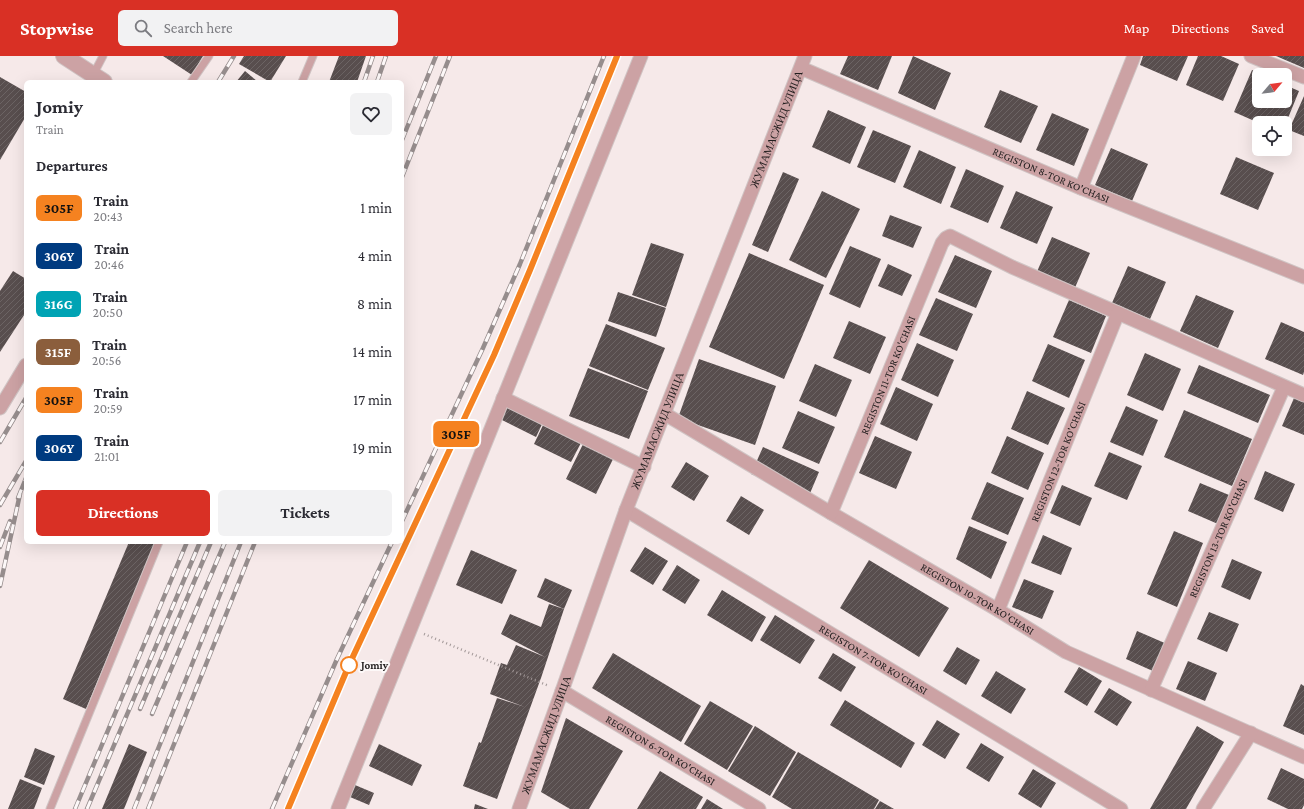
<!DOCTYPE html>
<meta charset="utf-8">
<style>
body{margin:0;font-family:"Crimson Pro",serif;background:#f2f2f3;color:#2b2b33;height:100vh;display:flex;flex-direction:column;font-size:15px;white-space:nowrap}
*{box-sizing:border-box;margin:0}
p{font-size:13px;color:#7c7c81}
.icon{flex:none;width:22px;height:22px;fill:none;stroke:currentColor;stroke-width:2;stroke-linecap:round;stroke-linejoin:round}
.map{position:relative;flex:1;overflow:hidden}
.side{position:absolute;left:24px;top:24px;width:380px;height:464px;display:flex;flex-direction:column;background:#fff;border-radius:6px;box-shadow:0 4px 16px #0002}
.side>*{flex:none}
.badge{padding:0 8px;border-radius:6px;font-size:14px;line-height:26px}
.needle{width:26px;rotate:61deg}
.fabs{position:absolute;left:1252px;top:12px;display:grid;gap:8px}
.fabs a{display:grid;place-items:center;width:40px;height:40px;border-radius:6px;background:#fff;box-shadow:0 4px 16px #0002;font-size:20px}
.map>.badge{position:absolute;translate:-50% -50%;box-shadow:0 0 0 2px #fff}
h2{padding:0 12px;font-size:15px;line-height:36px}
.round{display:grid;place-items:center;flex:none;width:42px;height:42px;border-radius:6px;background:#f2f2f3}
.headline{display:flex;align-items:center;justify-content:space-between;height:68px;padding:0 12px}
h1{font-size:19px;font-weight:700;line-height:30px}
.action{display:flex;gap:8px;margin-top:auto;padding:8px 12px}
.action a{flex:1;height:46px;border-radius:6px;background:#d93025;color:#fff;font-size:16px;font-weight:700;line-height:46px;text-align:center}
.action a+a{background:#f2f2f3;color:#2b2b33}
ul{padding:0;list-style:none}
li{display:flex;align-items:center;gap:12px;height:48px;padding:0 12px}
li div{flex:1}
li b{display:block;font-size:15px}
li em{font-style:normal}
li .badge{min-width:44px;font-weight:700;text-align:center}
header{display:flex;align-items:center;gap:24px;box-sizing:border-box;height:56px;padding:0 20px;background:#d93025;color:#fff}
header strong{font-size:19px}
nav{display:flex;gap:22px;margin-inline-start:auto;font-size:14px}
.search{width:280px;height:36px;background:#f2f2f3;display:flex;align-items:center;gap:10px;box-sizing:border-box;padding:0 14px;border-radius:6px;color:#7c7c81;font-size:15px}
.map>svg:first-child{display:block}
.building{fill:url(#building-hatch)}
.lines{fill:none;stroke-linecap:round;stroke-linejoin:round}
.service-casing{stroke:#d0c4c4;stroke-width:9}
.minor-casing{stroke:#d0c4c4;stroke-width:15}
.tertiary-casing{stroke:#d0c4c4;stroke-width:18}
.path{stroke:#a29898;stroke-width:2.5;stroke-dasharray:1 3;stroke-linecap:butt}
.service{stroke:#cca2a4;stroke-width:7}
.minor{stroke:#cca2a4;stroke-width:13}
.tertiary{stroke:#cca2a4;stroke-width:16}
.rail-casing{stroke:#968d8d;stroke-width:4.5}
.rail{stroke:#fdf8f8;stroke-width:3;stroke-dasharray:9;stroke-linecap:butt}
.line-casing{stroke:#fff;stroke-width:9}
.line{stroke:#f58220;stroke-width:6}
.stop-dot{fill:#fff;stroke:#f58220;stroke-width:2}
.labels{text-anchor:middle;dominant-baseline:central;stroke-width:4;stroke-linejoin:round;paint-order:stroke}
.street-label{font-size:11px;fill:#221e1e;stroke:#fdf8f8}
.stop-label{font-size:11px;font-weight:bold;fill:#221e1e;stroke:#fdf8f8;text-anchor:start}
</style>
<header>
<strong>Stopwise</strong>
<div class="search"><svg class="icon" aria-label="search" viewBox="0 0 24 24"><circle cx="10" cy="10" r="6"/><path d="M15 15l6 6"/></svg>Search here</div>
<nav><a>Map</a><a>Directions</a><a>Saved</a></nav>
</header>
<div class="map">
<svg width="1304" height="753" viewBox="0 0 1304 753">
<defs>
<pattern id="building-hatch" width="6" height="6" patternUnits="userSpaceOnUse"><rect width="6" height="6" fill="#584e4e"/><path d="M-1 1l2-2M0 6l6-6M5 7l2-2" fill="none" stroke="#6c6464"/></pattern>
</defs>
<rect width="100%" height="100%" fill="#f6e9e9"/>
<g class="building">
<path d="M163,0H203L192,19Z"/>
<path d="M244,0H286L270,26L239,8Z"/>
<path d="M339,0H366L357,26H329Z"/>
<path d="M848,0H892L878,34L840,18Z"/>
<path d="M913,0L951,17L935,54L898,37Z"/>
<path d="M1143,0H1188L1177,25L1140,9Z"/>
<path d="M1198,0H1221L1239,8L1223,45L1186,29Z"/>
<path d="M1276,0H1304V12Z"/>
<path d="M1252,14L1262,19H1259V45H1285V29L1299,35L1286,67H1259L1234,56Z"/>
<path d="M245,15L258,26H236Z"/>
<path d="M0,21L26,36V60L0,104Z"/>
<path d="M1000,34L1038,50L1021,87L984,71Z"/>
<path d="M1304,40V80L1289,74Z"/>
<path d="M828,54L866,71L850,108L812,91Z"/>
<path d="M1052,57L1089,73L1074,110L1036,94Z"/>
<path d="M873,74L911,90L895,127L857,111Z"/>
<path d="M1111,92L1148,108L1132,145L1095,129Z"/>
<path d="M919,94L956,111L941,148L903,131Z"/>
<path d="M1236,101L1274,117L1258,154L1220,138Z"/>
<path d="M966,113L1004,130L988,167L950,151Z"/>
<path d="M783,116L799,123L768,196L752,189Z"/>
<path d="M822,135L860,153L826,222L789,204Z"/>
<path d="M1016,135L1053,151L1037,188L1000,172Z"/>
<path d="M890,159L922,171L913,192L882,180Z"/>
<path d="M1052,181L1090,197L1074,234L1036,218Z"/>
<path d="M651,187L684,198L666,251L632,239Z"/>
<path d="M850,190L881,203L860,252L829,238Z"/>
<path d="M749,197L824,229L784,323L709,291Z"/>
<path d="M955,199L992,215L976,252L938,236Z"/>
<path d="M888,208L912,219L902,240L878,230Z"/>
<path d="M1128,210L1166,226L1150,263L1112,247Z"/>
<path d="M13,215L26,223V256L0,296V235Z"/>
<path d="M618,236L666,252L656,281L608,265Z"/>
<path d="M1196,239L1234,255L1218,292L1180,275Z"/>
<path d="M936,242L973,258L957,295L919,279Z"/>
<path d="M1069,244L1106,260L1091,297L1053,281Z"/>
<path d="M849,265L886,281L870,318L833,302Z"/>
<path d="M1281,266L1304,276V316L1303,319L1265,303Z"/>
<path d="M606,268L665,292L648,334L589,310Z"/>
<path d="M917,287L954,304L938,341L901,324Z"/>
<path d="M1048,288L1085,304L1069,342L1032,325Z"/>
<path d="M1145,297L1181,313L1163,355L1127,339Z"/>
<path d="M699,303L776,330L755,389L678,362Z"/>
<path d="M815,308L852,324L836,361L799,345Z"/>
<path d="M1199,309L1270,339L1258,367L1187,337Z"/>
<path d="M588,312L648,335L629,383L569,360Z"/>
<path d="M896,331L933,348L917,385L880,368Z"/>
<path d="M1027,335L1065,352L1048,389L1011,373Z"/>
<path d="M1294,342L1304,346V379L1282,370Z"/>
<path d="M506,346L544,364L536,381L498,362Z"/>
<path d="M1126,350L1158,364L1143,400L1110,386Z"/>
<path d="M1184,354L1252,383L1232,430L1164,401Z"/>
<path d="M798,355L835,371L819,408L782,392Z"/>
<path d="M545,365L583,383L571,406L534,388Z"/>
<path d="M875,380L912,396L896,433L859,417Z"/>
<path d="M1007,380L1044,397L1028,434L991,417Z"/>
<path d="M585,384L615,399L596,438L566,423Z"/>
<path d="M763,391L819,416L808,442L751,418Z"/>
<path d="M1109,396L1142,410L1127,444L1094,430Z"/>
<path d="M686,406L709,420L694,445L671,431Z"/>
<path d="M1265,415L1295,428L1283,456L1254,443Z"/>
<path d="M987,426L1024,442L1008,479L971,463Z"/>
<path d="M1200,427L1229,439L1218,468L1188,455Z"/>
<path d="M1062,429L1092,442L1080,470L1050,457Z"/>
<path d="M741,440L764,454L749,479L726,465Z"/>
<path d="M969,470L1007,486L991,523L956,503Z"/>
<path d="M1174,475L1203,487L1177,551L1147,538Z"/>
<path d="M1043,479L1072,492L1061,519L1031,507Z"/>
<path d="M129,486H155L86,653L63,643Z"/>
<path d="M645,491L668,505L653,529L630,515Z"/>
<path d="M471,494L517,514L502,548L456,529Z"/>
<path d="M1232,503L1262,516L1250,544L1221,531Z"/>
<path d="M869,504L949,552L919,601L840,552Z"/>
<path d="M677,509L700,524L685,548L662,534Z"/>
<path d="M545,522L572,534L564,553L537,541Z"/>
<path d="M1024,523L1054,535L1042,563L1012,551Z"/>
<path d="M722,534L766,561L752,586L707,559Z"/>
<path d="M549,548L564,553L541,622L497,743L463,730L479,686L481,687L497,642L525,651L490,638L501,607L507,609L516,589L545,601L501,578L510,558L541,571Z"/>
<path d="M1209,556L1239,568L1227,596L1197,583Z"/>
<path d="M775,559L815,584L800,608L760,584Z"/>
<path d="M1137,575L1167,588L1155,616L1126,603Z"/>
<path d="M957,591L980,604L966,629L943,615Z"/>
<path d="M613,597L701,650L681,686L592,632Z"/>
<path d="M833,597L856,611L841,636L818,622Z"/>
<path d="M1188,605L1217,617L1205,645L1176,633Z"/>
<path d="M1079,611L1102,625L1087,650L1064,636Z"/>
<path d="M996,615L1026,633L1011,658L981,640Z"/>
<path d="M1301,628L1304,630V679L1283,670Z"/>
<path d="M1109,632L1132,646L1117,670L1094,656Z"/>
<path d="M845,644L915,687L901,712L830,669Z"/>
<path d="M710,645L753,670L727,714L684,688Z"/>
<path d="M566,662L623,695L589,753H570L541,736Z"/>
<path d="M937,664L960,678L945,703L922,689Z"/>
<path d="M755,670L796,696L770,740L728,715Z"/>
<path d="M1197,670L1224,686L1186,753H1150Z"/>
<path d="M981,687L1004,701L989,726L966,712Z"/>
<path d="M129,688L147,696L124,753H102Z"/>
<path d="M379,688L422,709L412,730L369,710Z"/>
<path d="M35,692L55,700L44,729L24,721Z"/>
<path d="M798,696L879,744L874,753H792L772,741Z"/>
<path d="M1281,712L1304,723V749L1302,753H1288L1267,743Z"/>
<path d="M1033,713L1056,727L1041,752L1018,738Z"/>
<path d="M660,715L703,741L696,753H637Z"/>
<path d="M20,723L42,732L34,753H8Z"/>
<path d="M355,729L374,737L369,749L350,741Z"/>
<path d="M707,743L723,753H701Z"/>
<path d="M880,745L894,753H875Z"/>
<path d="M475,748L488,753H474Z"/>
</g>
<g class="lines">
<g class="service-casing">
<g id="service">
<path d="M93,19L103,0"/>
<path d="M191,26L209,0"/>
<path d="M302,26L313,0"/>
<path d="M50,753L159,486"/>
</g>
</g>
<g class="minor-casing">
<g id="minor">
<path d="M1251,0L1304,21"/>
<path id="s1" d="M801,12L1081,132L1304,221"/>
<path d="M1081,132L1134,0"/>
<path d="M503,342L644,411"/>
<path d="M0,352L26,309"/>
<path id="s2" d="M665,358L831,457L998,554L1066,596L1304,701"/>
<path id="s3" d="M626,454L1121,753"/>
<path id="s4" d="M831,457L942,187L946,182L950,180L1012,211L1118,257L1304,339"/>
<path id="s5" d="M998,554L1118,257"/>
<path id="s6" d="M1151,634L1284,331"/>
<path id="s7" d="M562,635L759,753"/>
<path d="M338,753L641,0"/>
<path id="s8" d="M519,753L562,635L626,454L805,0"/>
<path d="M1203,753L1251,677"/>
</g>
</g>
<g class="tertiary-casing">
<path id="tertiary" d="M64,0L104,26"/>
</g>
<path class="path" d="M424,578L549,630"/>
<use href="#service" class="service"/>
<use href="#minor" class="minor"/>
<use href="#tertiary" class="tertiary"/>
<g class="rail-casing">
<g id="rail">
<path d="M218,26L234,0"/>
<path d="M364,26L373,0"/>
<path d="M377,26L386,0"/>
<path d="M402,84L436,0"/>
<path d="M402,121L450,0"/>
<path d="M0,386L26,342"/>
<path d="M18,442L26,422"/>
<path d="M0,449L26,405"/>
<path d="M402,465L483,292L520,208L604,0"/>
<path d="M0,491L10,465"/>
<path d="M0,530L20,438"/>
<path d="M140,653L211,486"/>
<path d="M152,658L225,486"/>
<path d="M75,753L187,486"/>
<path d="M87,753L200,486"/>
<path d="M134,753L241,486"/>
<path d="M148,753L255,486"/>
<path d="M272,753L337,603L392,486"/>
<path d="M288,753L349,609L493,299L530,214L617,0"/>
</g>
</g>
<use href="#rail" class="rail"/>
</g>
<g class="lines">
<g class="line-casing">
<path id="line" d="M288,753L349,609L494,299L530,214L617,0"/>
</g>
<use href="#line" class="line"/>
</g>
<circle class="stop-dot" cx="349" cy="609" r="8"/>
<g class="labels">
<g class="street-label">
<text stroke="none"><textPath href="#s8" startOffset="727">ЖУМАМАСЖИД УЛИЦА</textPath></text>
<text stroke="none"><textPath href="#s1" startOffset="272">REGISTON 8-TOR KO'CHASI</textPath></text>
<text stroke="none"><textPath href="#s4" startOffset="149">REGISTON 11-TOR KO'CHASI</textPath></text>
<text stroke="none"><textPath href="#s8" startOffset="403">ЖУМАМАСЖИД УЛИЦА</textPath></text>
<text stroke="none"><textPath href="#s5" startOffset="160">REGISTON 12-TOR KO'CHASI</textPath></text>
<text stroke="none"><textPath href="#s6" startOffset="166">REGISTON 13-TOR KO'CHASI</textPath></text>
<text stroke="none"><textPath href="#s2" startOffset="363">REGISTON 10-TOR KO'CHASI</textPath></text>
<text stroke="none"><textPath href="#s3" startOffset="289">REGISTON 7-TOR KO'CHASI</textPath></text>
<text stroke="none"><textPath href="#s8" startOffset="79">ЖУМАМАСЖИД УЛИЦА</textPath></text>
<text stroke="none"><textPath href="#s7" startOffset="115">REGISTON 6-TOR KO'CHASI</textPath></text>
</g>
<g class="stop-label">
<text x="361" y="609">Jomiy</text>
</g>
</g>
</svg>
<div class="fabs">
<a><svg class="needle" viewBox="-14 -14 28 28"><path d="M0-13l5 13h-10z" fill="#e53935"/><path d="M0 13l5-13h-10z" fill="#7c7c81"/></svg></a>
<a><svg class="icon" aria-label="locate" viewBox="0 0 24 24"><circle cx="12" cy="12" r="6"/><path d="M12 2v4M12 18v4M2 12h4M18 12h4"/></svg></a>
</div>
<b class="badge" style="left:456px;top:378px;background:#f58220;color:#111">305F</b>
<section class="side">
<div class="headline"><div><h1>Jomiy</h1><p>Train</p></div><a class="round"><svg class="icon" aria-label="heart" viewBox="0 0 24 24"><path d="M12 20l-8-8c-3-5 5-10 8-4 3-6 11-1 8 4z"/></svg></a></div>
<h2>Departures</h2>
<ul>
<li><span class="badge" style="background:#f58220;color:#111">305F</span><div><b>Train</b><p>20:43</p></div><em>1 min</em></li>
<li><span class="badge" style="background:#003b80;color:#fff">306Y</span><div><b>Train</b><p>20:46</p></div><em>4 min</em></li>
<li><span class="badge" style="background:#00a3b4;color:#fff">316G</span><div><b>Train</b><p>20:50</p></div><em>8 min</em></li>
<li><span class="badge" style="background:#8b5e3c;color:#fff">315F</span><div><b>Train</b><p>20:56</p></div><em>14 min</em></li>
<li><span class="badge" style="background:#f58220;color:#111">305F</span><div><b>Train</b><p>20:59</p></div><em>17 min</em></li>
<li><span class="badge" style="background:#003b80;color:#fff">306Y</span><div><b>Train</b><p>21:01</p></div><em>19 min</em></li>
</ul>
<div class="action"><a>Directions</a><a>Tickets</a></div>
</section>
</div>
